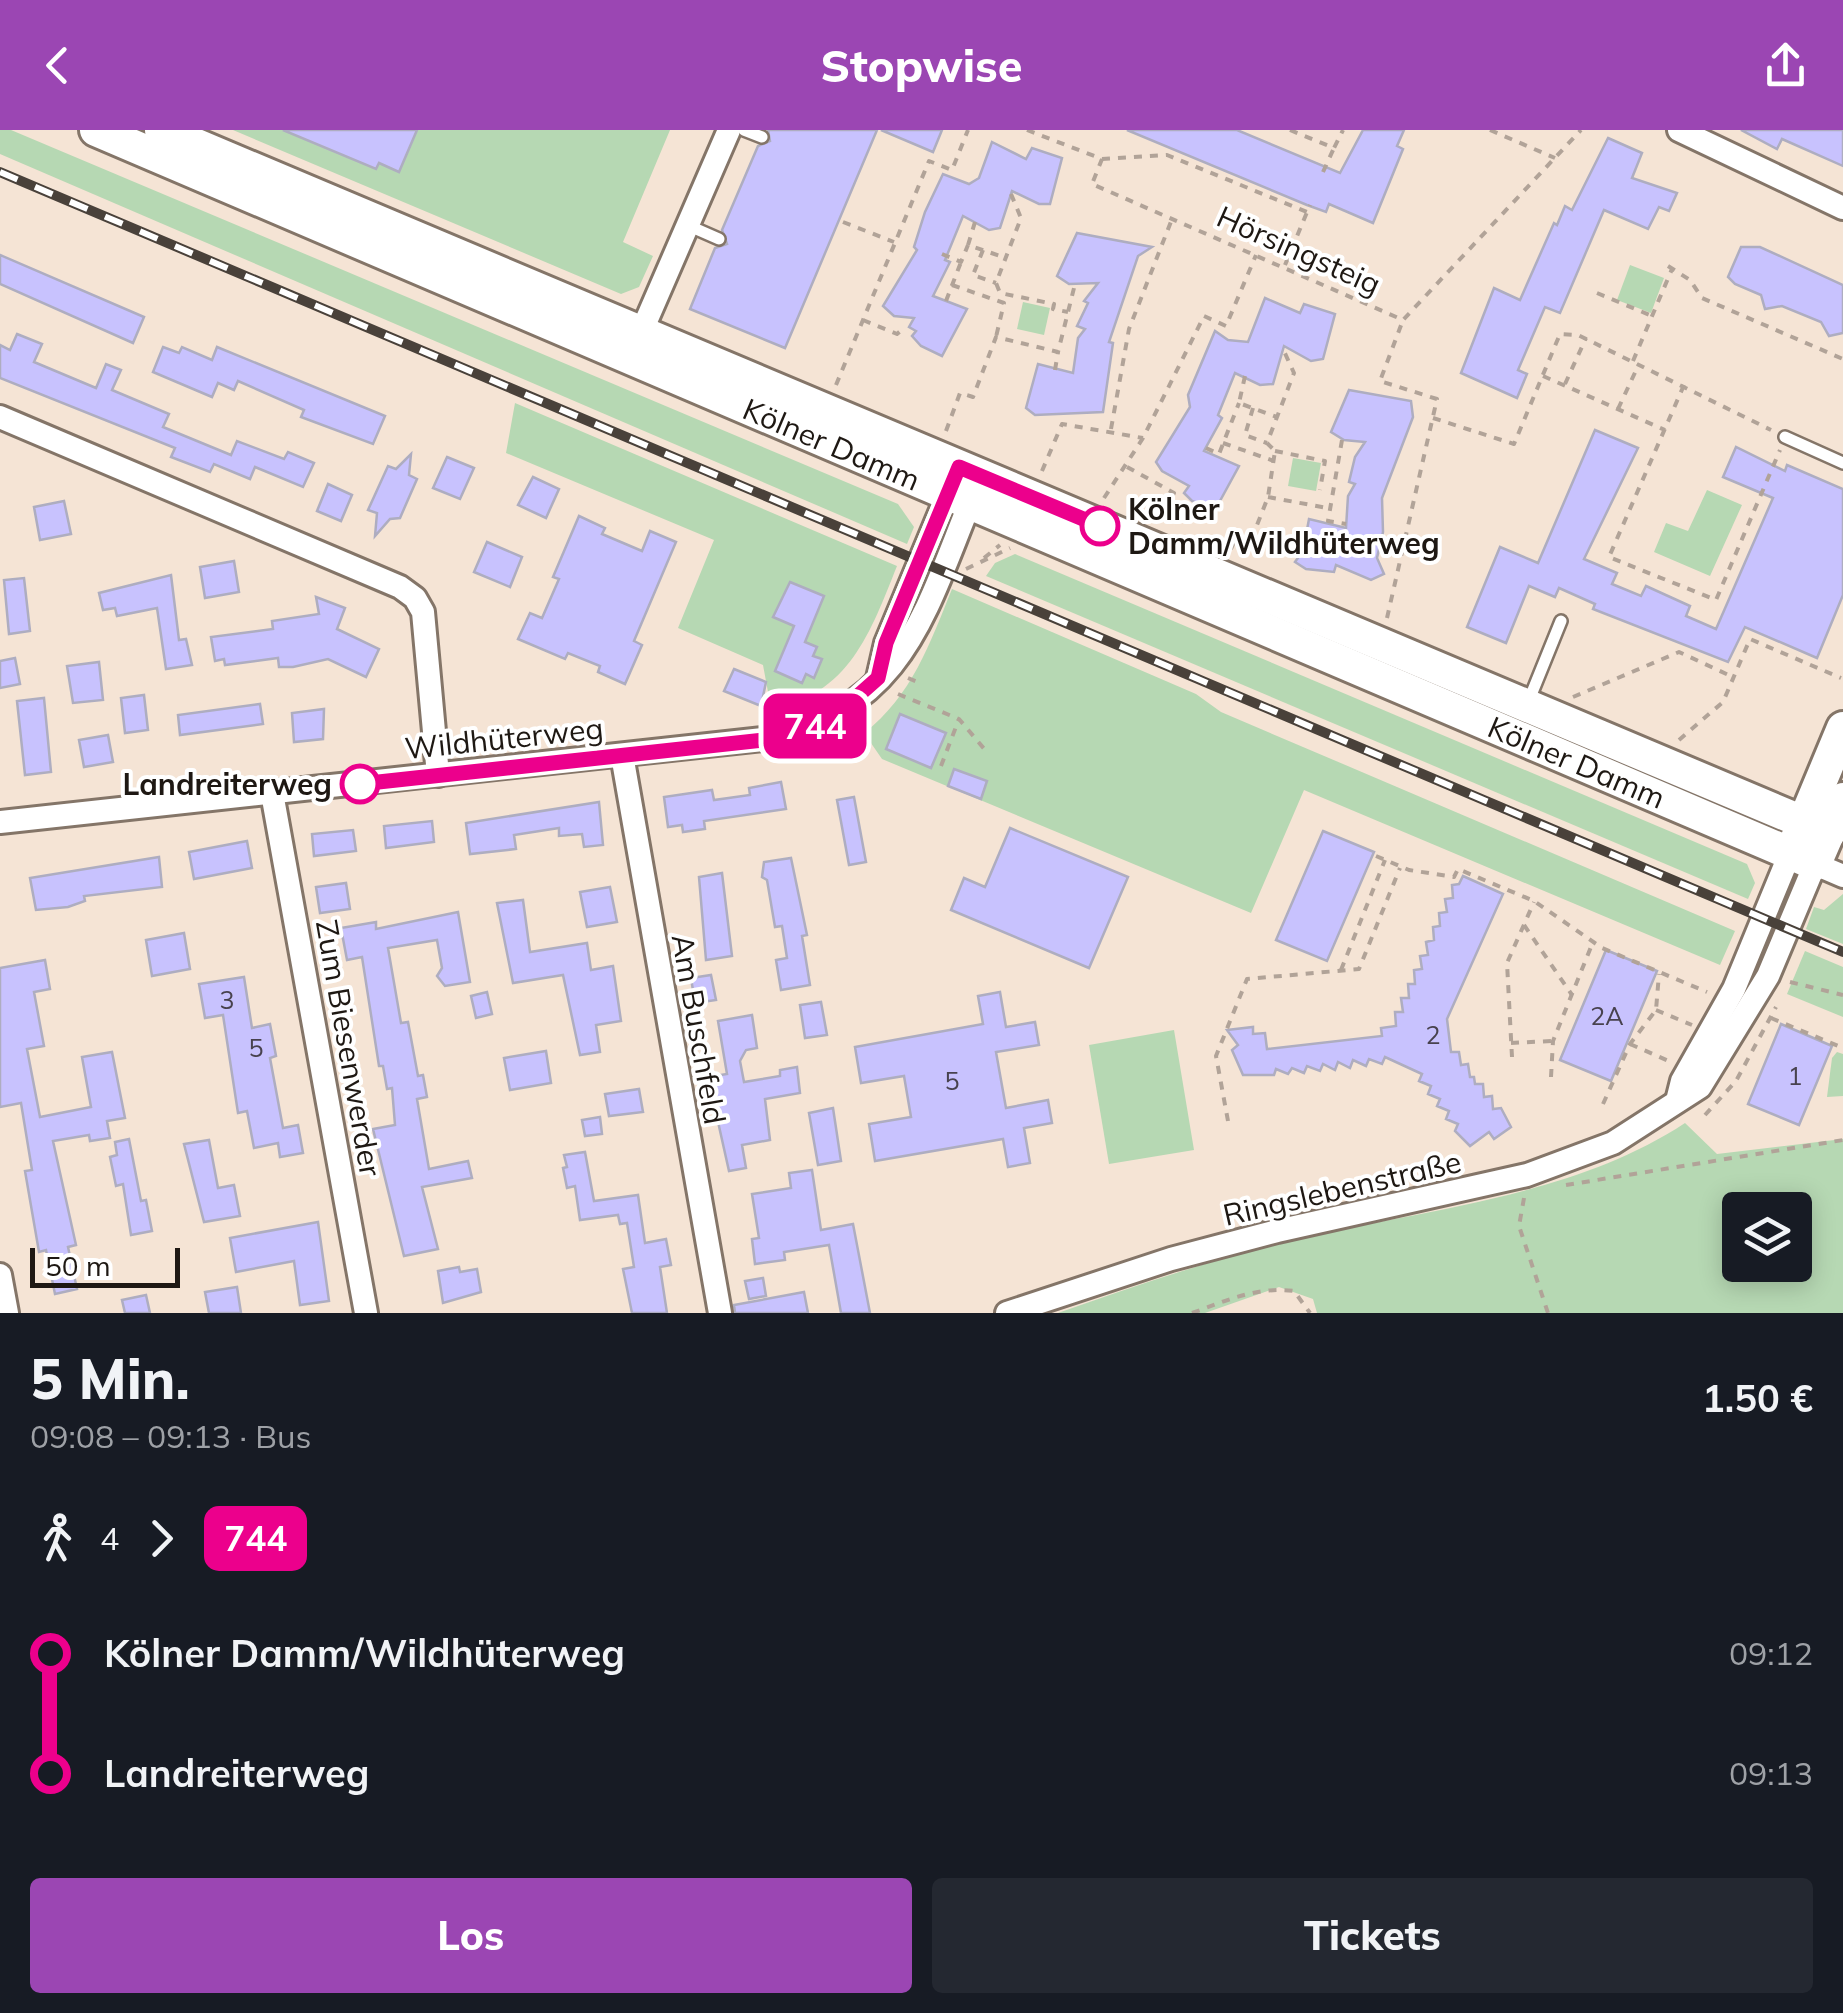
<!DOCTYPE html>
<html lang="de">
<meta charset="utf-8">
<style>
body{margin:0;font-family:Mulish,sans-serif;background:#242831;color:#f1f3f6;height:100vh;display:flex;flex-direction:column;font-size:38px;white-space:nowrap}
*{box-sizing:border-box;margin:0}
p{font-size:32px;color:#9ea1a6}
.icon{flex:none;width:55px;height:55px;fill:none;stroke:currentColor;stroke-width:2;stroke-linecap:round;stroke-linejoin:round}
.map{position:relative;height:1183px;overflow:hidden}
.drawer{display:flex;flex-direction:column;background:#171b24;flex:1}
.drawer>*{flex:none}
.badge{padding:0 20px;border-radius:15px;font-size:35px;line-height:65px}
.tools{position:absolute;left:1722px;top:1062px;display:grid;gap:20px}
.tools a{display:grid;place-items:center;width:90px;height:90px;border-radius:10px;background:#171b24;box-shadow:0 5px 25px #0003;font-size:50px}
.scale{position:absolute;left:30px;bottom:25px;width:150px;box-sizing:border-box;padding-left:10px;border:5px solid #1e1813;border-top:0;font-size:28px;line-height:35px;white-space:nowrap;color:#1e1813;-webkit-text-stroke:8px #fff;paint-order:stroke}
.map>.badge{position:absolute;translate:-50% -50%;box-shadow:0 0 0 5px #fff}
.legs{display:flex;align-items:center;gap:15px;height:110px;padding:0 30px;font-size:32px}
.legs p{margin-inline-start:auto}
.headline{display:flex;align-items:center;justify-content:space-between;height:170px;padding:0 30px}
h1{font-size:55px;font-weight:800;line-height:75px}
.cta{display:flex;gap:20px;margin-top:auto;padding:20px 30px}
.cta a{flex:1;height:115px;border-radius:10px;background:#9b46b3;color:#fff;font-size:40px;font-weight:800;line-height:115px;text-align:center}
.cta a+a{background:#242831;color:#f1f3f6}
ul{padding:0 30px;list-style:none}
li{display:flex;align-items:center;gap:35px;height:120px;font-size:38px}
li i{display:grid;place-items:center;width:15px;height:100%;margin:0 12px;background:currentColor}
li i::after{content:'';width:25px;height:25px;margin:-12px;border:8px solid;border-radius:50%;background:#171b24}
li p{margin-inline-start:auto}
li:first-child i{background:linear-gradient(#0000 50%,currentColor 0)}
li:last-child i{background:linear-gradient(currentColor 50%,#0000 0)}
header{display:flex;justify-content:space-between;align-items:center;height:130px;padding:0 30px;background:#9b46b3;color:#fff;font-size:45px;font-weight:800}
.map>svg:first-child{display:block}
.green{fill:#b6d8b3;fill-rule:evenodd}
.building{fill:#c8c2fe;stroke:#aeadc0;stroke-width:2.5}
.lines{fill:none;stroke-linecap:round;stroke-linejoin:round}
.lane-casing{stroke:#847568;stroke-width:16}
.street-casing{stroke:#847568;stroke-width:28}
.secondary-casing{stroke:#847568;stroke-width:38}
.path{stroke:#b1a398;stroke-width:4;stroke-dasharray:8 8;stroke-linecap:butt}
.lane{stroke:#fff;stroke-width:11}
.street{stroke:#fff;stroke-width:22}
.secondary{stroke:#fff;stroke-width:32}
.rail-casing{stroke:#49413a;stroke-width:10}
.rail{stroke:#fff;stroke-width:6;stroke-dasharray:19;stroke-linecap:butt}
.line-1-casing{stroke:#fff;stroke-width:22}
.line-1{stroke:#ec008c;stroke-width:15}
.stop-1-dot{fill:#fff;stroke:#ec008c;stroke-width:5}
.labels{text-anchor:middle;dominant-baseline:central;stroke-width:8;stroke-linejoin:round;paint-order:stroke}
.number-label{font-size:25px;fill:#48424e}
.street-label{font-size:30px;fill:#1e1813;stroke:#fff}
.stop-label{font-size:30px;font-weight:bold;fill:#1e1813;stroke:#fff;text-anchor:start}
</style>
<header><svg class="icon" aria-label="back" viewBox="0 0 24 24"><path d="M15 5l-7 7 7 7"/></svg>Stopwise<svg class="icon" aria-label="share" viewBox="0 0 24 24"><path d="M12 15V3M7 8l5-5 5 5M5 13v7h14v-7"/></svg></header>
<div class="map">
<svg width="1843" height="1183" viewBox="0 0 1843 1183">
<rect width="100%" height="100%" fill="#f5e4d5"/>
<g class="green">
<path d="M0,0H11L898,374L914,397L907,414L0,24Z"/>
<path d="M233,0H670L623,112L653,126L639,157L621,164Z"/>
<path d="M1630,135L1664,148L1651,183L1617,170Z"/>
<path d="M1023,172L1050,178L1044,205L1017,199Z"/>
<path d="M515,273L897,436C871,501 849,566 771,578L763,535L678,498L714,410L506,323Z"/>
<path d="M1293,328L1321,333L1316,361L1288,356Z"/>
<path d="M1707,360L1742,375L1710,446L1654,422L1666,393L1688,401Z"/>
<path d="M1015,424L1747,734L1755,753L1748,769L986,446L995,433Z"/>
<path d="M952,459L1196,564L1221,582L1735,801L1720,835L1304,660L1251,783L882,629L864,603C912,566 930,513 952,459Z"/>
<path d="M1843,764V814L1806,799L1814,777L1824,780Z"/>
<path d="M1805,821L1843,837V887L1787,864Z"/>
<path d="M1174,900L1194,1020L1109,1034L1089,915Z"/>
<path d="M1837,922L1843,924V966L1827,967L1832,928Z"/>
<path d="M1685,993L1717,1024L1843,1009V1183H1317L1313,1169L1279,1157L1205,1183H1058C1127,1159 1198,1134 1270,1116C1407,1080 1565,1072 1685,993ZM1795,1080V1135H1740V1080Z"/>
</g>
<g class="building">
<path d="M283,0H417L399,42L379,33L376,39Z"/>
<path d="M768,0H877L785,218L690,179L715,118L727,114L722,100L758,16L770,11Z"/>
<path d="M881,0H942L933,22Z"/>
<path d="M1127,0H1237L1340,43L1363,0H1404L1397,16L1403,19L1373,93L1329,74L1326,82L1307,75Z"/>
<path d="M1741,0H1843V36L1782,9L1777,19Z"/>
<path d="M1608,8L1642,23L1632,48L1677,63L1669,81L1659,77L1648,99L1604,80L1560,183L1545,177L1518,240L1527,244L1517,268L1461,243L1494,158L1520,170L1554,93L1557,95L1565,76L1572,80Z"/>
<path d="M992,12L1026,29L1032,18L1062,28L1050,74H1039L1012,61L1000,98L989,100L963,86L945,130L950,132L933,166L967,179L942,226L921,216L912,206L916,201L909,197L914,188L894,186L883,176L917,120L914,117L925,82L943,44L969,54L979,48Z"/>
<path d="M1077,103L1152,117L1138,126L1109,212L1113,213L1103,282L1035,285L1026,278L1038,234L1073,243L1078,208L1085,199L1077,196L1088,173L1084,171L1098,153L1069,154L1057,146Z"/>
<path d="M1741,117H1760L1843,155V203L1829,206L1821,192L1782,176L1765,179L1761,165L1735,154L1728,147Z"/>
<path d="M0,125L144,187L133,213L0,154Z"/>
<path d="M1265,168L1300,183L1304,174L1335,184L1323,229L1311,231L1284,216L1273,254L1260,255L1235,243L1218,285L1222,288L1204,321L1239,336L1215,380L1192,371L1184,363L1189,356L1162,341L1156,332L1190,277L1188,265L1215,201L1228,210L1248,212Z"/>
<path d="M17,204L42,214L34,232L96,258L106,234L121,240L112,260L169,284L163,297L231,325L237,311L284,329L288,322L314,333L303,357L255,337L250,349L214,334L210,342L171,327L175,318L0,248V215L10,220Z"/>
<path d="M163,217L179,223L182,217L212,230L217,217L385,286L373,314L301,287L304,280L238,251L234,260L218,253L212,267L153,242Z"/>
<path d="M1349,260L1411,271L1413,287L1382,368L1383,402L1377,428L1384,444L1371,450L1336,435L1334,442L1306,439L1295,432L1303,421L1309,389L1346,398L1348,366L1355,354L1349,352L1355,327L1365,312L1344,310L1331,302Z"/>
<path d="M1595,300L1638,318L1584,429L1617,443L1612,454L1641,466L1646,456L1690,476L1686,486L1716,499L1773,368L1723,347L1736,317L1785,341L1787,335L1843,359V465L1817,528L1745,497L1728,532L1593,479L1595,474L1559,458L1555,467L1529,456L1506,513L1467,497L1500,417L1538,433Z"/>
<path d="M411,324L409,345L417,349L400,388L390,389L375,406L377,383L368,380L388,336L396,339Z"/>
<path d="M447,327L474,338L460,369L433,358Z"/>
<path d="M533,347L559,359L546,388L518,375Z"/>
<path d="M328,354L352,365L341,391L317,381Z"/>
<path d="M64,371L71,404L40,410L34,377Z"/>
<path d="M579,386L605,398L602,404L642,421L650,401L676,412L634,511L642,515L625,554L598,542L600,536L568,523L565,529L518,509L530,483L542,488L559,449L553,447Z"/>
<path d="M487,412L522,427L510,457L474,442Z"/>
<path d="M234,431L239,462L205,468L200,437Z"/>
<path d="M171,445L179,510L186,509L192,535L166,539L157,478L117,486L115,478L103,480L99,463Z"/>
<path d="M24,448L30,501L9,504L4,450Z"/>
<path d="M790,452L824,466L805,512L817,517L813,526L822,529L814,548L806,544L802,553L775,541L794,496L773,487Z"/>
<path d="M316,467L345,478L337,499L379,519L366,547L328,529L293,537H279L278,528L225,535L224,529L215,531L211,507L273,499L272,491L319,484Z"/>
<path d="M15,528L20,554L0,558V531Z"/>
<path d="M99,532L103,570L73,573L67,536Z"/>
<path d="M734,539L766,552L761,576L724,561Z"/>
<path d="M144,565L148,600L125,603L121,568Z"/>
<path d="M44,568L51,642L25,645L17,571Z"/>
<path d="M260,574L263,594L180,605L178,585Z"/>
<path d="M324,579L323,609L294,612L292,583Z"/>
<path d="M900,584L946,603L931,638L886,619Z"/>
<path d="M108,605L113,632L84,637L79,610Z"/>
<path d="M954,639L987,651L981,669L948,656Z"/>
<path d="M781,652L786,679L704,691L705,699L683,702L682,695L668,697L664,667L712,660L714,670L750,665L749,658Z"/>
<path d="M854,667L866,732L849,735L837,670Z"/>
<path d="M599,672L603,715L584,717L582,704L559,706V698L514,705L516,719L470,724L466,693Z"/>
<path d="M432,691L434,712L386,718L384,696Z"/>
<path d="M1010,698L1128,747L1089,838L951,780L964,748L985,757Z"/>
<path d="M353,700L356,721L314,726L312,704Z"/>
<path d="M1323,701L1374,722L1327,831L1276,810Z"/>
<path d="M247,711L252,738L194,749L189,722Z"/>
<path d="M159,727L162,757L84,766L85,771L68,777L36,780L30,748Z"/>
<path d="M791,728L807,805L802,806L810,855L781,860L776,830L787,828L782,796L775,797L767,750L762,747L764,732Z"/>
<path d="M722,743L732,826L706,830L699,747Z"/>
<path d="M1463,746L1503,764L1447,889L1451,922H1459L1461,935L1468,934L1470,947H1474L1475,954H1483L1484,967L1492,966L1493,979L1501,978L1511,997L1494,1009L1489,1002L1470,1016L1455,1001L1458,994L1446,989L1449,981L1437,976L1440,969L1428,964L1431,956L1419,951L1422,944L1385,927L1382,934L1369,929L1366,936L1353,930L1350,938L1338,932L1335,940L1323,934L1320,941L1307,936L1304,943L1292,938L1288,944L1276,939L1274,945H1243L1232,920L1238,915L1227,900L1253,897V904L1265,903L1267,919L1382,906L1381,898L1396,896L1395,882H1403L1401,868H1409L1408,854H1415L1414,840L1422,839L1420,826L1428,825L1426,812L1434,810L1433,797L1440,796L1439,783L1447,782L1445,769L1453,768L1452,755L1459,754Z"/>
<path d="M346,753L350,779L320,783L316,757Z"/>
<path d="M610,757L617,792L587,797L580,762Z"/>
<path d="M523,770L530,822L587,813L591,840L613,836L621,891L596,895L600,922L580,925L563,845L513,853L497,773Z"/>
<path d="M458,782L470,852L445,856L437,846L442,838L437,810L388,818L401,893L408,892L418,946L423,945L427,967L417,969L429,1039L468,1031L472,1048L422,1057L438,1119L404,1126L373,999L395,995L392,958L387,959L383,936H379L362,827L347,830L341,798L376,792V799Z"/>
<path d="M184,803L190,839L152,846L146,810Z"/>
<path d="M1606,820L1657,841L1611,951L1560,930Z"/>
<path d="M45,830L50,859L34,862L44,916L27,919L40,987L91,977L82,927L112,922L125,988L107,991L110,1008L90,1011L89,1005L53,1011L76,1115L68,1117L77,1159L55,1164L46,1120L39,1122L30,1070L25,1041L32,1040L21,973L0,977V838Z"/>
<path d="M711,845L716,870L695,873L691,848Z"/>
<path d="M244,847L252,898L270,894L276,926L270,928L283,998L298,995L303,1023L280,1027L278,1013L254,1018L247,981L238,983L223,885L205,888L199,854Z"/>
<path d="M487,862L492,884L476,888L471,866Z"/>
<path d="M1000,862L1006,897L1035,892L1039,915L996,922L1006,978L1048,970L1052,993L1024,998L1030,1033L1008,1037L1003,1009L875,1031L869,994L911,987L904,946L861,953L855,917L983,894L978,866Z"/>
<path d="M821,872L827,905L805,908L800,875Z"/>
<path d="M752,885L757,918L746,920L740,931L744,952L780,946V940L797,937L800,963L765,969L770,1010L742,1015L746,1038L729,1041L708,947L727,944L718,891Z"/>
<path d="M1781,894L1832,916L1799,995L1748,974Z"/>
<path d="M546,921L551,953L510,960L504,928Z"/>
<path d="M639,959L643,982L609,986L605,964Z"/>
<path d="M833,978L841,1031L818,1035L809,983Z"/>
<path d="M600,987L602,1004L585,1006L582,990Z"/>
<path d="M129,1009L141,1071L146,1070L152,1101L131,1105L123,1054L116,1056L110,1027L117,1025L115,1012Z"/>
<path d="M209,1010L218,1058L234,1055L240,1086L204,1092L184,1014Z"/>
<path d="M585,1022L594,1071L638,1065L645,1113L666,1109L671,1135L660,1137L667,1183H632L623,1139L634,1137L627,1093L620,1094L618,1085L580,1090L575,1056L567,1058L563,1038L567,1037L564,1025Z"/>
<path d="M812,1040L821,1100L853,1094L870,1183H841L829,1115L784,1122L785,1130L755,1134L752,1109L759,1108L752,1064L791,1058L789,1043Z"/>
<path d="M318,1092L329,1171L300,1175L294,1131L236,1142L230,1108Z"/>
<path d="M459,1137L460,1142L477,1139L481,1162L443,1173L438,1141Z"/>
<path d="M763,1148L766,1166L749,1169L745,1151Z"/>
<path d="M237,1157L241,1183H209L205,1162Z"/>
<path d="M804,1162L808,1183H735L734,1175Z"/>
<path d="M146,1165L150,1183H125L122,1170Z"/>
</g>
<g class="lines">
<g class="lane-casing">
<g id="lane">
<path d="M744,0L762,7"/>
<path d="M687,95L719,109"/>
<path d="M1785,307L1843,333"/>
<path d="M1527,575L1561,491"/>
</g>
</g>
<g class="street-casing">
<g id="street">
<path d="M1679,0L1843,78"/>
<path d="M637,212L729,0"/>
<path d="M0,287L400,457L415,468L423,482L438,645"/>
<path d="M878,548L886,513L952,354"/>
<path d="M622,625L720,1183"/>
<path d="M272,663L366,1183"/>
<path d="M0,692L763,609C906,578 924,483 974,363"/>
<path d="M1678,967L1682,951L1734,859L1791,721"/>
<path d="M0,1145L7,1183"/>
<path d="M1007,1183L1171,1129L1277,1101L1527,1045L1613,1013L1700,957L1768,846L1815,734L1843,746"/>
</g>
</g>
<g class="secondary-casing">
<g id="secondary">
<path id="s1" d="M96,0L1815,734L1843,669"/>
<path d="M161,0L1829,703"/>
<path d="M1795,713L1843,598"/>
</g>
</g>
<g class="path">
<path d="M1027,0L1102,29L1092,54L1403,190L1581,0"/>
<path d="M1290,0L1334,18L1343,0"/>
<path d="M1490,0L1555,28"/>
<path d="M1102,29L1167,25L1307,82"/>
<path d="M1323,42L1334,18"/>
<path d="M1011,64L1021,88L996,153L1000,163L1054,174L1053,179L1068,182"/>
<path d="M843,92L894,112"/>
<path d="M975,92L968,115L1006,128"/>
<path d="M983,120L973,145L996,153"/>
<path d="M942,124L961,132L968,115"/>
<path d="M1285,135L1310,75"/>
<path d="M1668,136L1690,150L1702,168L1843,229"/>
<path d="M952,155L1004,173L996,207"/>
<path d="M1597,163L1652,186"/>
<path d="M946,171L961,132"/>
<path d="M863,190L897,204L905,197"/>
<path d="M1633,231L1672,139"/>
<path d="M1055,240L1058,222"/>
<path d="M1245,246L1239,273L1277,287"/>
<path d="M1543,246L1665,300"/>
<path d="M1565,254L1586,208"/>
<path d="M836,255L929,31L952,40L968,0"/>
<path d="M1684,255L1609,427L1716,470L1780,320"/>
<path d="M1253,278L1245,305L1267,313"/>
<path d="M1618,279L1639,234"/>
<path d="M1433,288L1514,314L1560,204L1578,205L1771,300"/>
<path d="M1111,299L1129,199L1172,89"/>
<path d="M946,301L960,263L973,267L996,207L1058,222L1075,154"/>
<path d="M1342,310L1328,391L1346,394"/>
<path d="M1223,313L1274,331"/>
<path d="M1206,318L1219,324L1239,273"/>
<path d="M1275,321L1325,331L1320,360"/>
<path d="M1127,337L1174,363L1160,391"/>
<path d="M1042,341L1062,294L1143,308"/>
<path d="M1268,367L1327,378"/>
<path d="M1104,368L1143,308L1204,186L1226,196L1256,125"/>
<path d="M1231,419L1236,407L1250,413L1268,367L1275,321L1267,313L1294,243L1283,219"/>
<path d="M984,428L1000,415"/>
<path d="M966,439L1010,418"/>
<path d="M1387,488L1437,269L1380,251L1403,190"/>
<path d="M908,548L920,553"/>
<path d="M898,564L959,589L986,621"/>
<path d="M1573,567L1679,522L1733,547"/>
<path d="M1679,610L1723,572L1750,509L1841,548"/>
<path d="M941,636L959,589"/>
<path d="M1376,726L1409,740L1454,747L1458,739L1534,771L1602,818L1707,862"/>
<path d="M1524,795L1572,865"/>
<path d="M1341,840L1385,730"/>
<path d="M1790,852L1843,865"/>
<path d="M1656,880L1692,895"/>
<path d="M1771,888L1843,918"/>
<path d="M1511,913L1551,911"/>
<path d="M1630,914L1671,932"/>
<path d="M1512,927L1507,833L1534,772"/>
<path d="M1551,947L1553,911L1593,812"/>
<path d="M1603,974L1630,914L1656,880L1659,844"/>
<path d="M1705,985L1736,951L1776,877"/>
<path d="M1228,991L1216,926L1247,849L1359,839L1400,738"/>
<path d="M1566,1055L1843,1010"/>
<path d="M1524,1068L1519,1096L1548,1183"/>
<path d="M1192,1183C1226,1171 1257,1156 1294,1161L1310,1183"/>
</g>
<use href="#lane" class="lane"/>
<use href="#street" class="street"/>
<use href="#secondary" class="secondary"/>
<g class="rail-casing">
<path id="rail" d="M0,42L1843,822"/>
</g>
<use href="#rail" class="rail"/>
</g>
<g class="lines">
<g class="line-1-casing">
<path id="line-1" d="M360,654L764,610L834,587L878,548L886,513L959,337L1100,396"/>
</g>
<use href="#line-1" class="line-1"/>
</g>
<g class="stop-1-dot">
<circle cx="1100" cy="396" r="18"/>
<circle cx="360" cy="654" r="18"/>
</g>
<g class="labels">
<g class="number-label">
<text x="227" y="869">3</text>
<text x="1607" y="885">2A</text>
<text x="1433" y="904">2</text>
<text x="256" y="917">5</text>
<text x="1795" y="945">1</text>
<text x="952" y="950">5</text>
</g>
<g class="street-label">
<text transform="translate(1299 120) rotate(24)">Hörsingsteig</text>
<text stroke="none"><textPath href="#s1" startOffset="800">Kölner Damm</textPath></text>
<text transform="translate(504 608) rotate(-6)">Wildhüterweg</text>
<text stroke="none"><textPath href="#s1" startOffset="1610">Kölner Damm</textPath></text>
<text transform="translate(699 899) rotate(80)">Am Buschfeld</text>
<text transform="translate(349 918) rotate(80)">Zum Biesenwerder</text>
<text transform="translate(1342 1058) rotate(-13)">Ringslebenstraße</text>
</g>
<g class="stop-label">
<text x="1128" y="379">Kölner<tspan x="1128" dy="34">Damm/Wildhüterweg</tspan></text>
<text x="332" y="654" text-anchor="end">Landreiterweg</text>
</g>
</g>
</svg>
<div class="tools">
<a><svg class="icon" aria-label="layers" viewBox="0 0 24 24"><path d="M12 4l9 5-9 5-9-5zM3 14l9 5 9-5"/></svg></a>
</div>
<div class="scale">50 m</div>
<b class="badge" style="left:815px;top:596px;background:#ec008c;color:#fff">744</b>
</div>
<section class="drawer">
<div class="headline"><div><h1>5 Min.</h1><p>09:08 – 09:13 · Bus</p></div><b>1.50 €</b></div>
<div class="legs"><svg class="icon" aria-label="walk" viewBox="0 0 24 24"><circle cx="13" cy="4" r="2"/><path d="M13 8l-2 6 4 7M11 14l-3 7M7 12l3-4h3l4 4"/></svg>4<svg class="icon" aria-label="forward" viewBox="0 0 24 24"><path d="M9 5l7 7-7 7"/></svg><b class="badge" style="background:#ec008c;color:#fff">744</b></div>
<ul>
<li><i style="color:#ec008c"></i><b>Kölner Damm/Wildhüterweg</b><p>09:12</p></li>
<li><i style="color:#ec008c"></i><b>Landreiterweg</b><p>09:13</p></li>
</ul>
<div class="cta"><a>Los</a><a>Tickets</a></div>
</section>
